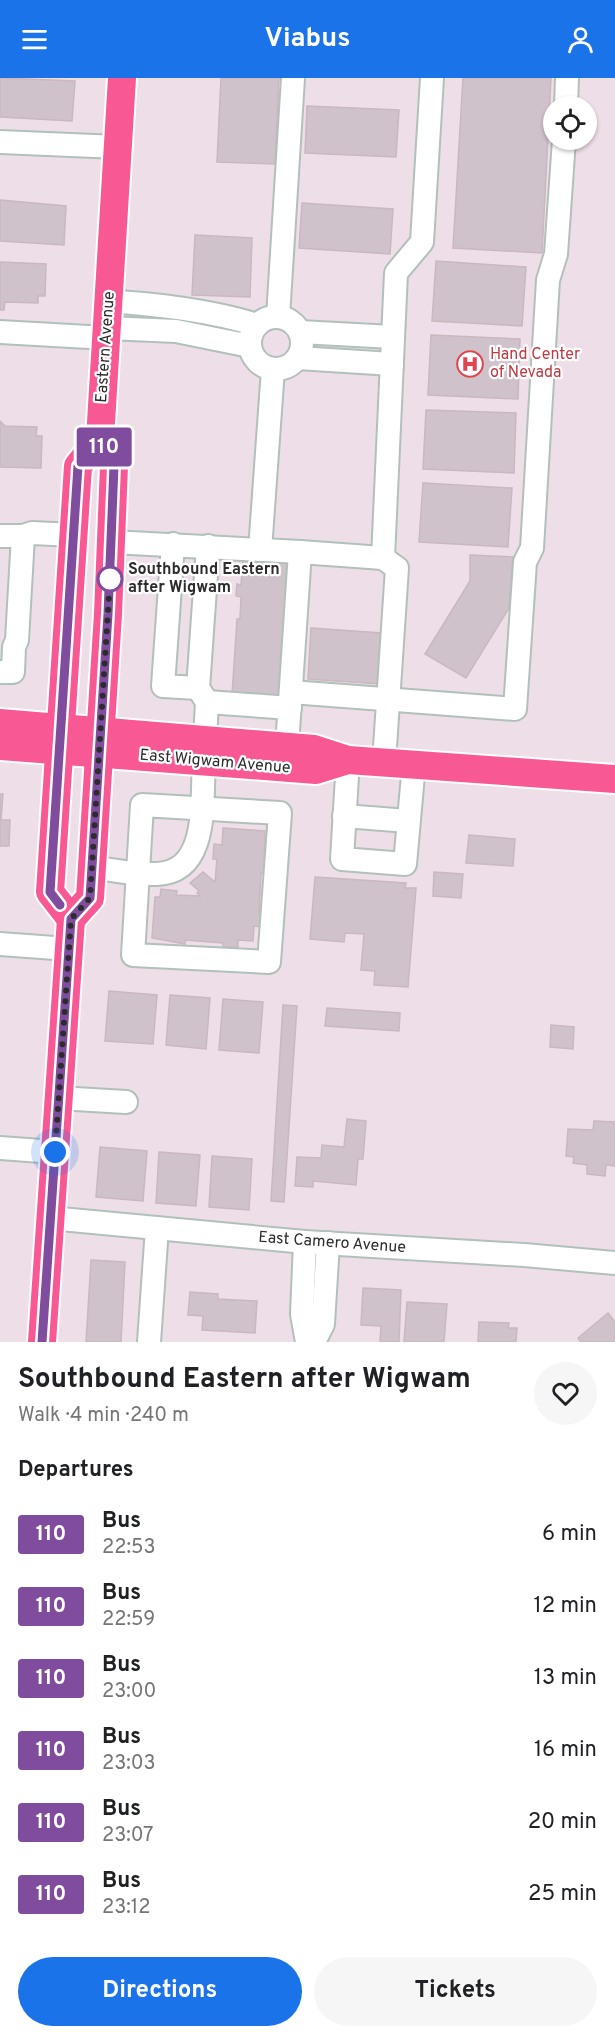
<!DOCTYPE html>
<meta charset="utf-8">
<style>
body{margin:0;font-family:Overpass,sans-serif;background:#f6f6f6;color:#202124;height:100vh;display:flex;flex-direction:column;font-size:22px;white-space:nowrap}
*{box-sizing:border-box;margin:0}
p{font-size:20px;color:#757577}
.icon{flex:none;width:33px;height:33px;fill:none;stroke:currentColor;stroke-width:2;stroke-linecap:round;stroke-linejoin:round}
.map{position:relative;height:1264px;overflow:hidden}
.panel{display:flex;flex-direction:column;background:#fff;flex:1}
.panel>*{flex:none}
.badge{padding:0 12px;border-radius:4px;font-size:21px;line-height:39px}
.fabs{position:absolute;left:543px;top:18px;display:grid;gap:12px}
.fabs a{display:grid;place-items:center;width:54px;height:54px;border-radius:50%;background:#fff;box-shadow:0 2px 4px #0004;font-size:30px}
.you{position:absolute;width:30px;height:30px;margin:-15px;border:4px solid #fff;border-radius:50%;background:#1a73e8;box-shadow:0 0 0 9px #1a73e833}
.map>.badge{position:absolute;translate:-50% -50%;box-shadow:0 0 0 3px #fff}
h2{padding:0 18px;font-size:22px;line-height:54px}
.round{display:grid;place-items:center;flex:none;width:63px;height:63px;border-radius:32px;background:#f6f6f6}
.summary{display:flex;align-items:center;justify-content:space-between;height:102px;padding:0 18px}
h1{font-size:28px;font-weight:700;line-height:45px}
.cta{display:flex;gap:12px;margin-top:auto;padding:12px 18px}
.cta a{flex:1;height:69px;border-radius:36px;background:#1a73e8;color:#fff;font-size:24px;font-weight:700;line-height:69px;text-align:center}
.cta a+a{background:#f6f6f6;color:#202124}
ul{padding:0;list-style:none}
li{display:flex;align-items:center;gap:18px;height:72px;padding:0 18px}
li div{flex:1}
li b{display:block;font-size:22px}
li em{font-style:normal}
li .badge{min-width:66px;font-weight:700;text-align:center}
header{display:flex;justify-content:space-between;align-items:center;height:78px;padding:0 18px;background:#1a73e8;color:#fff;font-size:27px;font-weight:700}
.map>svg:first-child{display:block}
.building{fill:#d0c2ca;stroke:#cab7c0;stroke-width:1.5}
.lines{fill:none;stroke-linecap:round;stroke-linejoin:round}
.minor-casing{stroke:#b2c0bb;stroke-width:26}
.major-casing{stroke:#fff;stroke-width:32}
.minor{stroke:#fff;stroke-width:22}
.major{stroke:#f85994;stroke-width:28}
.line-casing{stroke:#fff;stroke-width:14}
.line{stroke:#804c9e;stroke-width:9}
.walk{stroke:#2c2c2c;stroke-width:6;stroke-dasharray:0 10.8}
.stop-dot{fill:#fff;stroke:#804c9e;stroke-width:3}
.labels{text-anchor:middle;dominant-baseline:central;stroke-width:4.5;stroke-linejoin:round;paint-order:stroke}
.street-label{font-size:16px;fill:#2c2c2c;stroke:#fff}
.health-label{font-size:16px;fill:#be3a42;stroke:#fff;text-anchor:start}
.stop-label{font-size:16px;font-weight:bold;fill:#2c2c2c;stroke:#fff;text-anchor:start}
</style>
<header><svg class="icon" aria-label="menu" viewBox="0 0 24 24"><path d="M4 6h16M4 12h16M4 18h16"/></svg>Viabus<svg class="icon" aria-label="person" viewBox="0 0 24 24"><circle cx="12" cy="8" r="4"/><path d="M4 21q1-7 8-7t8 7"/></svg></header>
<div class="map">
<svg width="615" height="1264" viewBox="0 0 615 1264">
<rect width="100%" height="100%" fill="#eedee7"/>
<g class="building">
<path d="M0,0L75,3L72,43L0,39Z"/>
<path d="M221,0H279L275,86L217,84Z"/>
<path d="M463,0H551L542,175L453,170Z"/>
<path d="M307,28L399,32L396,79L305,75Z"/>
<path d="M0,122L66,128L64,167L0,163Z"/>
<path d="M302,125L393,131L390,176L299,170Z"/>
<path d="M195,157L252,160L250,219L192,217Z"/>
<path d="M436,183L526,189L522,248L432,243Z"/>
<path d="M0,184L46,186L45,218H38V225L5,224L4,232H0Z"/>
<path d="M431,257L520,261L518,321L428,317Z"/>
<path d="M426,332L516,335L514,395L423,391Z"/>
<path d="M0,343L5,348L37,349L36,358H42L41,390L0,389Z"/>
<path d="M423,405L512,410L508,469L419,464Z"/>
<path d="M470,477L513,479L509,530L466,600L425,576L470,503Z"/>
<path d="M243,482L289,485L281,619L232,617L237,541H240L241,519L236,518L237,506L241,507Z"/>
<path d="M311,550L382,555L379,606L308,601Z"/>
<path d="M0,716H3L1,742H10L9,768H0Z"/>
<path d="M223,750L265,753L264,795H261L259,834H262L261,849L254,848L253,863L238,862V869H223V865L185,862V866L152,860L155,819H160L161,811L177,813L176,817L200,818L197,815L199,813L190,805L203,794L215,804L217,781H213L214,766L222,767Z"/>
<path d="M469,757L515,761L513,788L466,785Z"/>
<path d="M434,794L463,796L461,820L433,818Z"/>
<path d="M315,799L406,805L405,810H416L408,909L374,907L375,893L361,892L364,856L345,855L344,864L310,861Z"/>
<path d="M109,913L157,917L153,966L105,963Z"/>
<path d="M170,917L210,920L206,971L166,967Z"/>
<path d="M223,921L263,924L259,975L219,972Z"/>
<path d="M283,927L297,928L284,1124L271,1123Z"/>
<path d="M327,930L400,935L399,953L325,948Z"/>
<path d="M551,947L574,949L573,971L550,969Z"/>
<path d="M347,1041L366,1043L363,1081H358L356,1107L313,1103V1109L295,1108L297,1079L321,1080L322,1067L344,1069Z"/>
<path d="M594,1043L615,1044V1088L606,1087L605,1098L587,1096V1087L573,1085L574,1079L566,1078L568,1051L593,1052Z"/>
<path d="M100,1069L147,1073L143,1123L96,1119Z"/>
<path d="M159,1074L200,1077L196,1128L156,1125Z"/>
<path d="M212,1078L252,1081L249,1132L209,1129Z"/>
<path d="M91,1182L125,1184L121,1264H86Z"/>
<path d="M363,1210L401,1212L399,1264H380L381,1248L361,1247Z"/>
<path d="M190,1214L218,1216V1221L257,1223L255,1255L202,1252L203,1238L188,1237Z"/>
<path d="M407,1224L447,1226L444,1264H404Z"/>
<path d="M608,1235L615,1244V1264H581L578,1260Z"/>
<path d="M479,1244L509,1245L508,1250H517L516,1264H478Z"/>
</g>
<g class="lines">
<g class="minor-casing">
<g id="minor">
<path d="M566,28L567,0"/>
<path d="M0,64L118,69"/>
<path d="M108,223C159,227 209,232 257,247"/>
<circle cx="276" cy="265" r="26"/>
<path d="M278,239L293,0"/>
<path d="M107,250L176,253L250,268"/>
<path d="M0,254L106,260"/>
<path d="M300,254L393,259"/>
<path d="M298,280L392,286"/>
<path d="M0,458H23L32,455L74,457"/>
<path d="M112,464L300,474"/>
<path d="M173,466L163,608L198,610"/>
<path d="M260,472L273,291"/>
<path d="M0,594H13L14,569L17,562L23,458"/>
<path d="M291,614L515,631L525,484L532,470L548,202L556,176L564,62"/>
<path d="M207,624L290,630"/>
<path d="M205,661L207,624L198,610L208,468"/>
<path d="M287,668L300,474L383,480"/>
<path d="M348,682L342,781L405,786L414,686"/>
<path d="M384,684L397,490L383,480L396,195L422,164L432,0"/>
<path d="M142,727L280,735L269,884L133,877Z"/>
<path d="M344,738L408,743"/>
<path d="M92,789C113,792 135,797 157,796C210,794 201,722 204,684"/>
<path d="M0,866L68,871"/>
<path d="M58,1020L126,1024"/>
<path d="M0,1070L55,1074"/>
<path d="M50,1140L305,1164L524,1177L615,1185"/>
<path d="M305,1164L302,1236L307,1264"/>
<path d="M149,1264L157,1150"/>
<path d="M314,1264L323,1246L328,1165"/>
</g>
</g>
<g class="major-casing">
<g id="major">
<path d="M100,361L122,0"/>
<path d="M0,645L314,671L348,682L615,701"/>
<path d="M0,668L316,692L348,682"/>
<path d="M71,841L50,814L78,388L100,361"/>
<path d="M71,841L90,820L108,536L114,388L100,361"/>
<path d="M42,1264L71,841"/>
</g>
</g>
<use href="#minor" class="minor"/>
<use href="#major" class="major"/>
</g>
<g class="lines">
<g class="line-casing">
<path id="line" d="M42,1264L71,841L90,820L108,536L114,388L100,361L78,388L50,814L60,827"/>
</g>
<use href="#line" class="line"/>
<path class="walk" d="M55,1074L71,841L90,820L110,501"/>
</g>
<defs>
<g id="hospital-ring" transform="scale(1.35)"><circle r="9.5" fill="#fff" stroke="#e0444e" stroke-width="1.5"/><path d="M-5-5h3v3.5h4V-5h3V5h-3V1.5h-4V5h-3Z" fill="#e0444e"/></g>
</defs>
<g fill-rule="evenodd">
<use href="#hospital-ring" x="470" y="286"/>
</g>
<circle class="stop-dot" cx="110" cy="501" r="12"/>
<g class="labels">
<g class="street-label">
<text transform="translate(106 269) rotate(-86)">Eastern Avenue</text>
<text transform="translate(215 684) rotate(5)">East Wigwam Avenue</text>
<text transform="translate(332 1165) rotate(4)">East Camero Avenue</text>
</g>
<g class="health-label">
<text x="490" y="277">Hand Center<tspan x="490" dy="18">of Nevada</tspan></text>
</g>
<g class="stop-label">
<text x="128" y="492">Southbound Eastern<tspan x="128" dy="18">after Wigwam</tspan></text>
</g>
</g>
</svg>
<div class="fabs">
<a><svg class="icon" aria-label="locate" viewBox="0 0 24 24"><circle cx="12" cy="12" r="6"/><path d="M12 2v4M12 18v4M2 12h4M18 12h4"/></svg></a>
</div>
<div class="you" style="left:55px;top:1074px"></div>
<b class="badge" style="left:104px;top:369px;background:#804c9e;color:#fff">110</b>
</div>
<section class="panel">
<div class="summary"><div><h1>Southbound Eastern after Wigwam</h1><p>Walk · 4 min · 240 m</p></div><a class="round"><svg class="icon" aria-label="heart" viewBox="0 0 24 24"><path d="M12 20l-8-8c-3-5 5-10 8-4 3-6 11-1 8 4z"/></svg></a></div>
<h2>Departures</h2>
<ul>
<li><span class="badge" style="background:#804c9e;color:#fff">110</span><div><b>Bus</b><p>22:53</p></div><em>6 min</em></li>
<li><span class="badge" style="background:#804c9e;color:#fff">110</span><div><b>Bus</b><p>22:59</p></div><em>12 min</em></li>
<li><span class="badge" style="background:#804c9e;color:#fff">110</span><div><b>Bus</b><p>23:00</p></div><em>13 min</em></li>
<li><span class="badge" style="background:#804c9e;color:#fff">110</span><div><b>Bus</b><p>23:03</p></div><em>16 min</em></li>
<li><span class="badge" style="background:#804c9e;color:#fff">110</span><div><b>Bus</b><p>23:07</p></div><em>20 min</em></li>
<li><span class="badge" style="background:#804c9e;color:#fff">110</span><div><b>Bus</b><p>23:12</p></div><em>25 min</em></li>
</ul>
<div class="cta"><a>Directions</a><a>Tickets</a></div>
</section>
